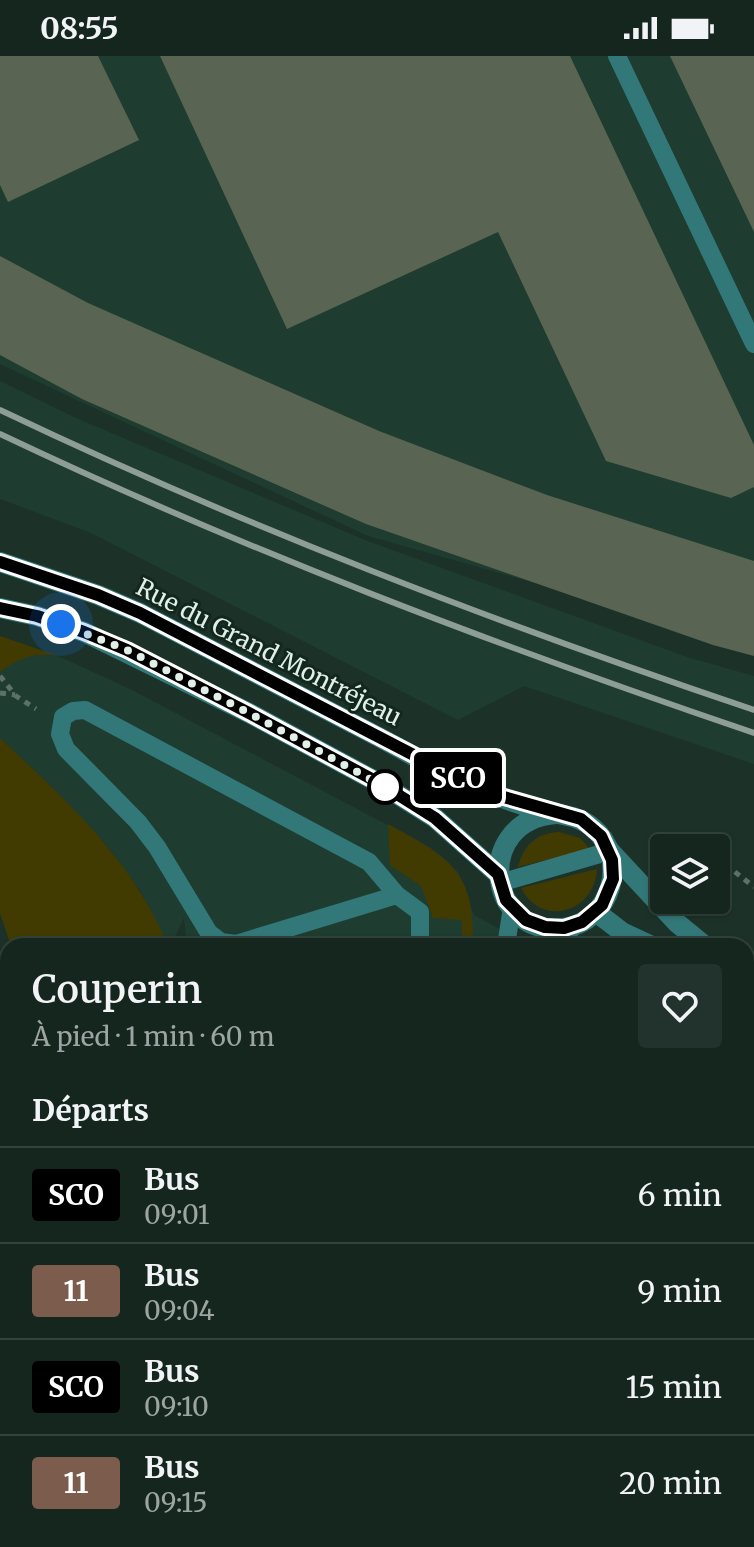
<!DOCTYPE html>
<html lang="fr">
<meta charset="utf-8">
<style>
body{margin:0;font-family:Merriweather,serif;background:#22322c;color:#f1f3f6;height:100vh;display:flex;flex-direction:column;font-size:30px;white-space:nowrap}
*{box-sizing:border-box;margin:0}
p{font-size:26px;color:#9da5a4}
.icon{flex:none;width:44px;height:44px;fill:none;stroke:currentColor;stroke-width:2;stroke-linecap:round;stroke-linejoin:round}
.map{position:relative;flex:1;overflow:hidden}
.panel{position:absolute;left:0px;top:882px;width:754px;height:610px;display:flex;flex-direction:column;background:#15261f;border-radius:24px 24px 0 0;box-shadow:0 2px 6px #0004,0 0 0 2px #34433d}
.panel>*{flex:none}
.badge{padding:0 16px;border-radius:6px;font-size:28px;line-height:52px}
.controls{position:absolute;left:650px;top:778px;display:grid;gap:16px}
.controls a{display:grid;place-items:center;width:80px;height:80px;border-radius:8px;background:#15261f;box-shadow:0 2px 6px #0004,0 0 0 2px #34433d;font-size:40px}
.you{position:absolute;width:40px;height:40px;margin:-20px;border:6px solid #fff;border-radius:50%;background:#1a73e8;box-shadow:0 0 0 12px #1a73e833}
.map>.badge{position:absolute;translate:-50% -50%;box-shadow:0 0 0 4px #fff}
h2{padding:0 32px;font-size:30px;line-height:72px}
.round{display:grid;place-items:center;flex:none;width:84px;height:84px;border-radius:8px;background:#22322c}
.headline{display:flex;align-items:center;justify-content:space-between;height:136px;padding:0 32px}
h1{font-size:38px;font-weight:600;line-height:60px}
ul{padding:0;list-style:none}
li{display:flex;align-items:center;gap:24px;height:96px;padding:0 32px;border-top:2px solid #34433d}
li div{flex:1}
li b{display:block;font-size:30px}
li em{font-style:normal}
li .badge{min-width:88px;font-weight:700;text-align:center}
.status{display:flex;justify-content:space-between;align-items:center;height:56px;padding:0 40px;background:#15261f;direction:ltr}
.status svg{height:22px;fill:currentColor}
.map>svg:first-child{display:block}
.built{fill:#1e3c30}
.green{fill:#423b01}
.building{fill:#596552}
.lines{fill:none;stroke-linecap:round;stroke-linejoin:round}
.path{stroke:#5e7169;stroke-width:5;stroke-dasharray:6 6;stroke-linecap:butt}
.service{stroke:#327879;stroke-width:18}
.tertiary{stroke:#327879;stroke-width:20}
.rail{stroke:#8e9e97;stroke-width:6}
.line-casing{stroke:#fff;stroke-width:18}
.line{stroke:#000;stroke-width:12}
.walk{stroke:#e2efe9;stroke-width:8;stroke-dasharray:0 14.4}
.stop-dot{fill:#fff;stroke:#000;stroke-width:4}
.labels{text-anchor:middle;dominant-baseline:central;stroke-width:6;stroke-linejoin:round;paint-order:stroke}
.street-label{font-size:24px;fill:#e2efe9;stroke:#12281f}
</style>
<div class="status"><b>08:55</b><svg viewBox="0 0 49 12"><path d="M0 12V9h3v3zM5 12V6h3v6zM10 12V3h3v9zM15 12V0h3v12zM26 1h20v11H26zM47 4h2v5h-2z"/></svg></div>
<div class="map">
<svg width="754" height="1491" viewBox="0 0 754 1491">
<rect width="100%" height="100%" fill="#1c3229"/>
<g class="built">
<path d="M0,0H754V589L368,480L0,308Z"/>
<path d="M0,325L76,362L365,484L687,601L754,620V708L524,630L458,664L91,477L0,443Z"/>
<path d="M40,597L58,600L132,634L431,792L458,816L474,859L516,882L538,890H187L184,862L171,890H168L141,836L108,791L49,728L0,682V616L21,601Z"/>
<path d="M746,991L754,997V1491H0V1260L8,1259V1484H746Z"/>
</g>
<g class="green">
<path d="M0,580L58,600C33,596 20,602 0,616Z"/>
<path d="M0,682C65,743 134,805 168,890H11L0,857Z"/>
<path d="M388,768C450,802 475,814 473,890H462V864L433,862L421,830L390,809Z"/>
<path d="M559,776L580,782L590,793L518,811C523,790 536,777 559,776Z"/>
<path d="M597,813C594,857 542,872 521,832Z"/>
<path d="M8,990V1277L0,1279V1008Z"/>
<path d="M746,991L754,997V1094L746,1087Z"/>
</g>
<g class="building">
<path d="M0,0H98L139,84L8,146L0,129Z"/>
<path d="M160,0H570L754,389V431L731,442L606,405L498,176L287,273Z"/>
<path d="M670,0H754V176Z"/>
<path d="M0,200L88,247L379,375L547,439L754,505V600L713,589L366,468L82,343L0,299Z"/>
<path d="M746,1087L754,1094V1358L746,1350Z"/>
<path d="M0,1345L8,1346V1443L0,1442Z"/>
</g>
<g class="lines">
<g class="path">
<path d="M0,620L16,640L36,653"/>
<path d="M0,637L15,639"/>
<path d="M703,791L705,792"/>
<path d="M716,801L754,831"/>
<path d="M98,1484L106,1491"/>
<path d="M234,1491L235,1484"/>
</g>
<g class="service">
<path d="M617,0L754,288"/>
<path d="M500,827L610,795"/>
<path d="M397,839L236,888L221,886L209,877L157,791L138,766L66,693L60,678L63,661L73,655L85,654L369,806L397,839L420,856V890"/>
<path d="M506,890L512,851"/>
<path d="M557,890L574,870"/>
<path d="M0,1328H8"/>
<path d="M0,1463L8,1473"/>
<path d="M17,1484L23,1491"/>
<path d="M512,1484L515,1491"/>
<path d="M314,1491V1484"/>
<path d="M432,1491L436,1484"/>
</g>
<g class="tertiary">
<path d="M0,506L98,539L140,557C217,597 294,637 371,677C408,696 445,719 484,735C506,744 530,752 553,757C568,760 580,761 592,771C630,802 612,866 563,872C486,881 473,764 556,758"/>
<path d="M0,552L37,560L84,576L249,657L381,728L435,762L498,818"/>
<path d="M610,795L677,867L705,890"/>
<path d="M596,856L622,876L652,890"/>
<path d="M746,922L754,928"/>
<path d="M746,947L754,952"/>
</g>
<g class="rail">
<path d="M0,354C245,471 497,567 754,654"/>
<path d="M0,378C244,494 498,590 754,677"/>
</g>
</g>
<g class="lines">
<g class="line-casing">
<path id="line" d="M0,506L98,539L140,557L483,735L581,763L601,780L612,804L613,823L602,849L582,866L564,872L545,871L526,864L506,844L498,818L435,762L381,728L249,657L127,594L84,576L37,560L0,552"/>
</g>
<use href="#line" class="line"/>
<path class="walk" d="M61,568L127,594L249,657L385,731"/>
</g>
<circle class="stop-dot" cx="385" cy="731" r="16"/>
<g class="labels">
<g class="street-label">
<text transform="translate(269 596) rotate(27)">Rue du Grand Montréjeau</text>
</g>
</g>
</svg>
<div class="controls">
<a><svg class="icon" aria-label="layers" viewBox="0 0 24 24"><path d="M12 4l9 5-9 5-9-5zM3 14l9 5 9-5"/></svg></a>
</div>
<div class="you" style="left:61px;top:568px"></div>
<b class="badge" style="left:458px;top:722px;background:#000;color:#fff">SCO</b>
<section class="panel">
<div class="headline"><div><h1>Couperin</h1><p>À pied · 1 min · 60 m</p></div><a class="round"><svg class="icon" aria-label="heart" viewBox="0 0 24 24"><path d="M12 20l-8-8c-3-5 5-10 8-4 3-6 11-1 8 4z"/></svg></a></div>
<h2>Départs</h2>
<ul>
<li><span class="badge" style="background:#000;color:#fff">SCO</span><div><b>Bus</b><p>09:01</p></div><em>6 min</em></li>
<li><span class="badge" style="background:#7b5c4d;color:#fff">11</span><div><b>Bus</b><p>09:04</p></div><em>9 min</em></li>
<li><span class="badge" style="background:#000;color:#fff">SCO</span><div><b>Bus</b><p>09:10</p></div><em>15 min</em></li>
<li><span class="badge" style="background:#7b5c4d;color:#fff">11</span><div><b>Bus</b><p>09:15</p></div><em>20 min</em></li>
</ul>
</section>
</div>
